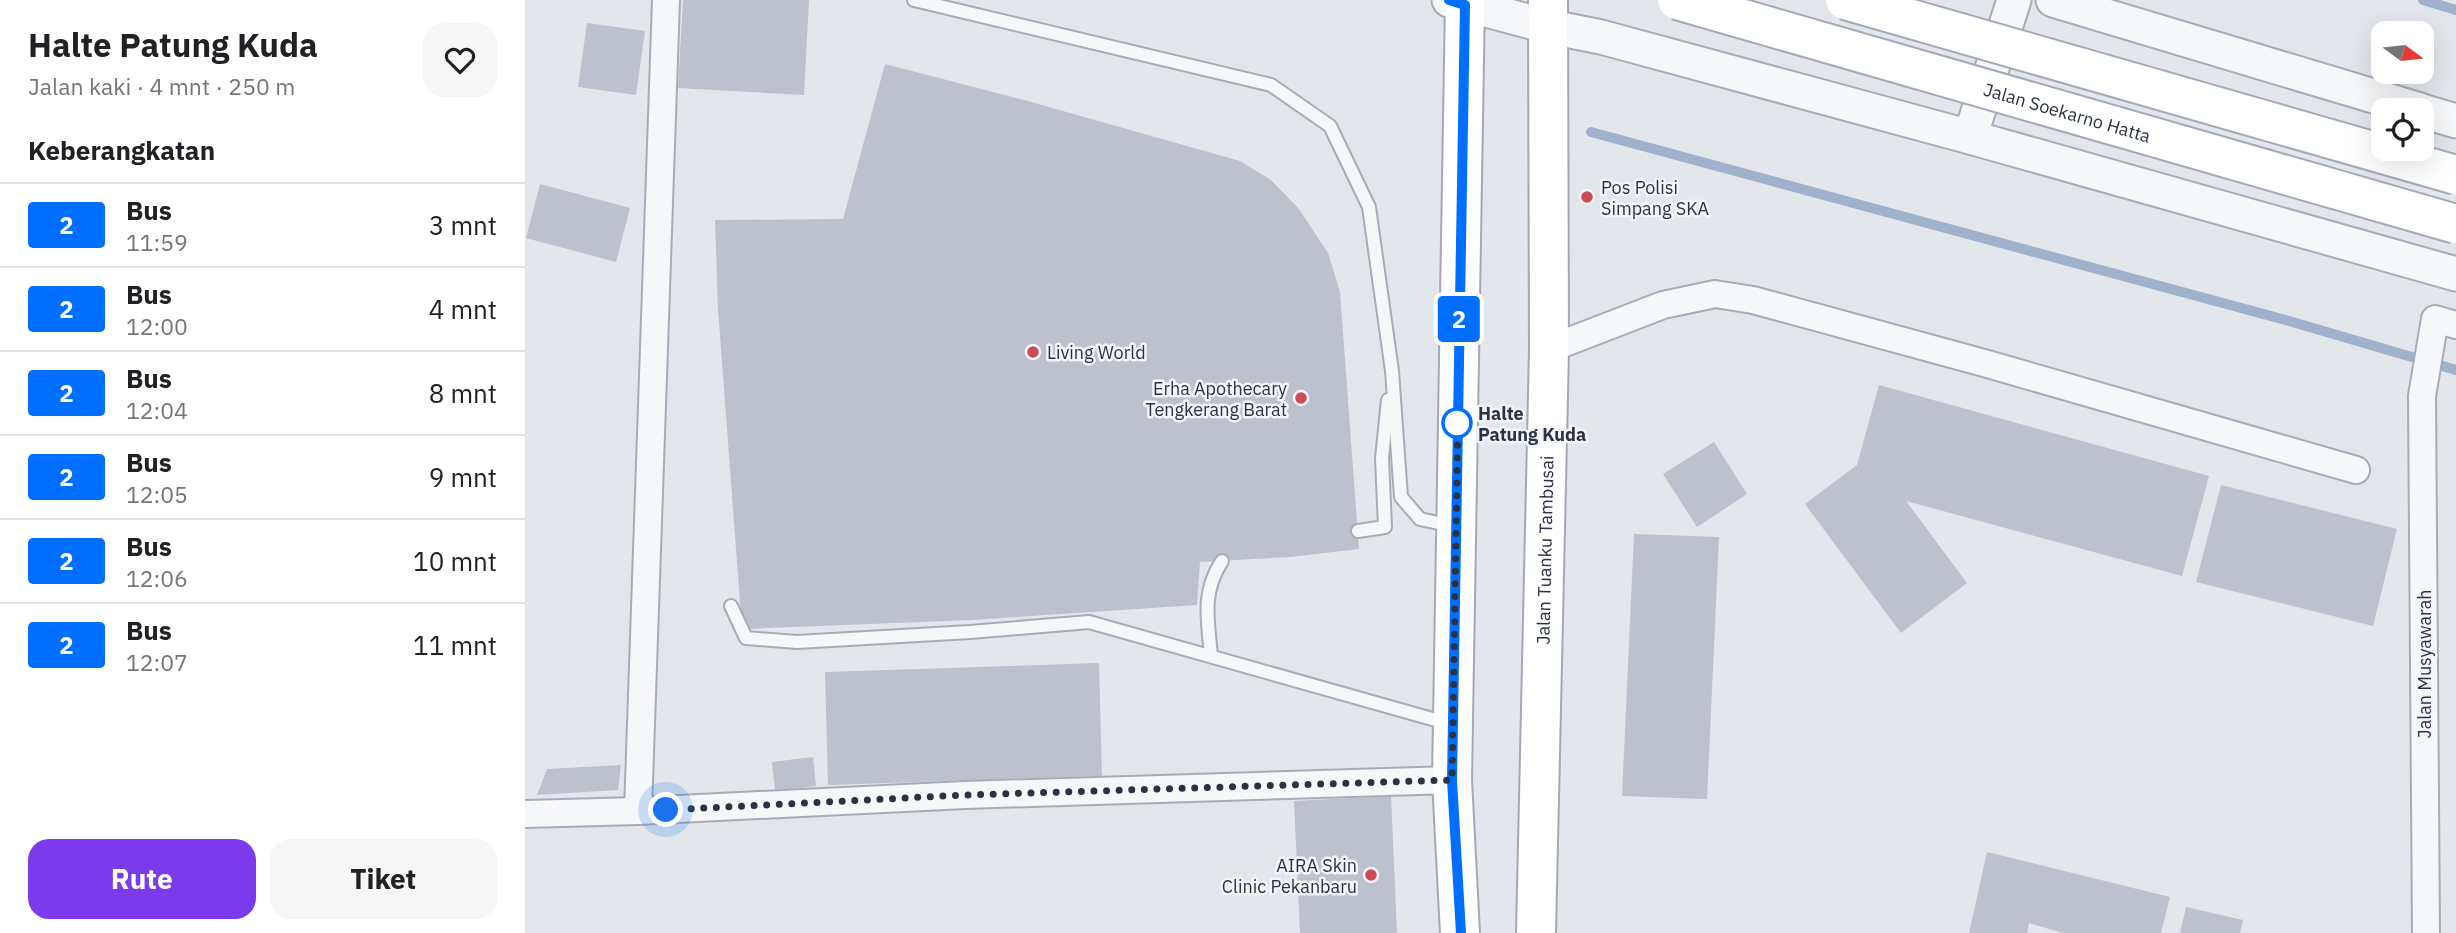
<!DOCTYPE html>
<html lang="id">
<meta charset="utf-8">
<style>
body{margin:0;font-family:"IBM Plex Sans",sans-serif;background:#f6f6f6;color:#202124;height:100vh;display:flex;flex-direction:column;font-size:26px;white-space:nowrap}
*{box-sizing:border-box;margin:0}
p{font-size:23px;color:#757577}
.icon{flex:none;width:38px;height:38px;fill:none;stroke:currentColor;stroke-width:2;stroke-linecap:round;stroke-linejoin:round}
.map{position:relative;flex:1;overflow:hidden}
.side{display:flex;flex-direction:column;background:#fff;width:525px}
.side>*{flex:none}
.badge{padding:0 14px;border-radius:5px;font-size:24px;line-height:46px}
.needle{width:46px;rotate:105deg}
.tools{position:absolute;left:1846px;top:21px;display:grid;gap:14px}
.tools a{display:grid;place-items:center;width:63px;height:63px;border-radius:14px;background:#fff;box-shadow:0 7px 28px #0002;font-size:35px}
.you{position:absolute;width:35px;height:35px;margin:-18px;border:5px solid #fff;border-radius:50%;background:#1a73e8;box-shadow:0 0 0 10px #1a73e833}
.map>.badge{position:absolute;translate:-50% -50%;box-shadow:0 0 0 4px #fff}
h2{padding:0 28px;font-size:26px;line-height:63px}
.round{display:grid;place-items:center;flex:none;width:74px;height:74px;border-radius:21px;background:#f6f6f6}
.headline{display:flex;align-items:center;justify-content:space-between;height:119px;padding:0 28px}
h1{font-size:33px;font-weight:700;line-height:52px}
.action{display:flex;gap:14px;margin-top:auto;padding:14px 28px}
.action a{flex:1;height:80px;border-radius:21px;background:#7c3aed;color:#fff;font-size:28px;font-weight:700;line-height:80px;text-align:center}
.action a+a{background:#f6f6f6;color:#202124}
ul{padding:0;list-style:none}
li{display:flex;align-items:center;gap:21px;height:84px;padding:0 28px;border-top:2px solid #e0e0e0}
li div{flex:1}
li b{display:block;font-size:26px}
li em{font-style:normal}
li .badge{min-width:77px;font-weight:700;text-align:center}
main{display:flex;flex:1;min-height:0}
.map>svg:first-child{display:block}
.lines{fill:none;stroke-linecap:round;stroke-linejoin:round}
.stream{stroke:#9fb1cb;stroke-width:10}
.building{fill:#bdc1cb}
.service-casing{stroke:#a8acb6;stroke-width:16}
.minor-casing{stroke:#a8acb6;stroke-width:30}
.tertiary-casing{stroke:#a8acb6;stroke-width:37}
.primary-casing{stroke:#a3a9b7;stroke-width:42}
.service{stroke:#f6f7f9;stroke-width:12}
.minor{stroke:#f6f7f9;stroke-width:26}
.tertiary{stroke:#f6f7f9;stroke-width:33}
.primary{stroke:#fff;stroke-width:38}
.primary-bridge-casing{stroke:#a3a9b7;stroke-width:42;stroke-linecap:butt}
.primary-bridge{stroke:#fff;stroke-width:38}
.line-casing{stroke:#fff;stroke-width:16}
.line{stroke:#006eff;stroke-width:10}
.walk{stroke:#2b3244;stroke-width:7;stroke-dasharray:0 12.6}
.poi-dot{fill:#ce4a54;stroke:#f3f5f8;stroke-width:2.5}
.stop-dot{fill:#fff;stroke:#006eff;stroke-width:3.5}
.labels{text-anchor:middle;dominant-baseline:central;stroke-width:5;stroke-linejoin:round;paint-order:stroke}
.street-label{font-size:18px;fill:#2b3244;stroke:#f3f5f8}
.poi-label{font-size:18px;fill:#2b3244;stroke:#f3f5f8;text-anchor:start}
.stop-label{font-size:18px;font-weight:bold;fill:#2b3244;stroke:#f3f5f8;text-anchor:start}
</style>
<main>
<section class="side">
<div class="headline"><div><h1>Halte Patung Kuda</h1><p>Jalan kaki · 4 mnt · 250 m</p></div><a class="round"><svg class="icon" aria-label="heart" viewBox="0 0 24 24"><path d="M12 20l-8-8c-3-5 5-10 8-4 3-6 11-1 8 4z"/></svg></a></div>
<h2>Keberangkatan</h2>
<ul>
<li><span class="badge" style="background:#006eff;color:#fff">2</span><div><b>Bus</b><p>11:59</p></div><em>3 mnt</em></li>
<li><span class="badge" style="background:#006eff;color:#fff">2</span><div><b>Bus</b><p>12:00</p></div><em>4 mnt</em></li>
<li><span class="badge" style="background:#006eff;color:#fff">2</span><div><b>Bus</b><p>12:04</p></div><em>8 mnt</em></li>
<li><span class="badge" style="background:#006eff;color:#fff">2</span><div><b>Bus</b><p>12:05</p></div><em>9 mnt</em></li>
<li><span class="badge" style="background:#006eff;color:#fff">2</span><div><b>Bus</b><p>12:06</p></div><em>10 mnt</em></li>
<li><span class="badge" style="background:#006eff;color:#fff">2</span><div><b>Bus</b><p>12:07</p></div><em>11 mnt</em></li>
</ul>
<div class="action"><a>Rute</a><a>Tiket</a></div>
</section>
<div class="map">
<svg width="1931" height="933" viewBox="0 0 1931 933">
<rect width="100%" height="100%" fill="#e3e6eb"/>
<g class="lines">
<g class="stream">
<path d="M1898,0L1931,10"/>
<path d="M1066,132L1764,321L1931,370"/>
</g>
</g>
<g class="building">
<path d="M158,0H284L279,95L153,88Z"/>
<path d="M62,23L120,31L111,95L53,87Z"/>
<path d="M360,64L499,100L715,161L746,180L774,209L803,253L815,292L834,549L765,557L675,562L672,605L447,620L217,629L193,309L190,220L318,219Z"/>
<path d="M15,184L105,208L91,262L1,238Z"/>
<path d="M1354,385L1684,476L1657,576L1381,501L1442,583L1376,633L1280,504L1332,465Z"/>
<path d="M1189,442L1222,494L1172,527L1138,474Z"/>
<path d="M1696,485L1872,529L1848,626L1671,582Z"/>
<path d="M1109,534L1194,537L1182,799L1097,796Z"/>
<path d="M574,663L577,776L303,785L300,672Z"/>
<path d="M288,757L291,786L250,791L247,762Z"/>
<path d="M96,765L93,790L12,795L22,769Z"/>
<path d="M866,796L872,933H775L769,801Z"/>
<path d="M1462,852L1645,897L1636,933H1538L1504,923L1502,933H1444Z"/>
<path d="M1661,907L1718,920L1715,933H1655Z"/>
</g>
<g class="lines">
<g class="service-casing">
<g id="service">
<path d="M389,0L746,85L805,126L844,207L867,371L876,497L895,519L927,526"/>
<path d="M833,531L860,527L857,458L863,400"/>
<path d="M206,606L221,638L272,642L445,632L564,622L925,724"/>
<path d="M686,656C683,620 676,593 697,561"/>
</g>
</g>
<g class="minor-casing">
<g id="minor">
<path d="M1024,349L1138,305L1190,294L1228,300L1459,363L1831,470"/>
<path d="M113,811L141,0"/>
<path d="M0,814L113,811L440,795L927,780"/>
<path d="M1901,933L1897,396L1910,319L1931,325"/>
</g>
</g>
<g class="tertiary-casing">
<g id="tertiary">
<path d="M924,0L1021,26L1076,37L1445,137L1931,274"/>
<path d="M1528,0L1895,110"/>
<path d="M1897,111L1931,121"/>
<path d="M1445,137L1489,0"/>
</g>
</g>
<g class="primary-casing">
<g id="primary">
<path d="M935,933L927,780L940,0"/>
<path id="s1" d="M1011,933L1024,349L1023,0"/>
</g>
</g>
<use href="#service" class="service"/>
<use href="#minor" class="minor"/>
<use href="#tertiary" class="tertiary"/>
<use href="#primary" class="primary"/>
<g class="primary-bridge-casing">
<g id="primary-bridge">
<path id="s2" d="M1152,0L1931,224"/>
<path d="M1320,0L1931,175"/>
</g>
</g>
<use href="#primary-bridge" class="primary-bridge"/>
</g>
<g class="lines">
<g class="line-casing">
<path id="line" d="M924,0L940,5L927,780L936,933"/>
</g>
<use href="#line" class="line"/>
<path class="walk" d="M141,810L440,795L927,780L933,416L932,423"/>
</g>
<g class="poi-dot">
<circle cx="1062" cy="197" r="7"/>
<circle cx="508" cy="352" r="7"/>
<circle cx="776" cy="398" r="7"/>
<circle cx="846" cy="875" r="7"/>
</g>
<circle class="stop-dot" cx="932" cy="423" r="14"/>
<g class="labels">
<g class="street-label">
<text stroke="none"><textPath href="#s2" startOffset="406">Jalan Soekarno Hatta</textPath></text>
<text stroke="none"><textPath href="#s1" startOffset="383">Jalan Tuanku Tambusai</textPath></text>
<text transform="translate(1899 664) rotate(-90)">Jalan Musyawarah</text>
</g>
<g class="poi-label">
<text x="1076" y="187">Pos Polisi<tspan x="1076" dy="21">Simpang SKA</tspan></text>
<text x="522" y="352">Living World</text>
<text x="762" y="388" text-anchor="end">Erha Apothecary<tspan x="762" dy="21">Tengkerang Barat</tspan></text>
<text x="832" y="865" text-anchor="end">AIRA Skin<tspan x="832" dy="21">Clinic Pekanbaru</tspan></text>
</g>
<g class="stop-label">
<text x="953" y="413">Halte<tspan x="953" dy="21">Patung Kuda</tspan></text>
</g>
</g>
</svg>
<div class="tools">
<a><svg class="needle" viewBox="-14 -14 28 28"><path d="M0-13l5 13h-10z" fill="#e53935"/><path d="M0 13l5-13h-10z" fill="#757577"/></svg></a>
<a><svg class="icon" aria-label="locate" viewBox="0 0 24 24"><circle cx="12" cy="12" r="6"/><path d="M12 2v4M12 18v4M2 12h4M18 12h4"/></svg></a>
</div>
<div class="you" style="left:141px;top:810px"></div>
<b class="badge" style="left:934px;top:319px;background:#006eff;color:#fff">2</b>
</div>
</main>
